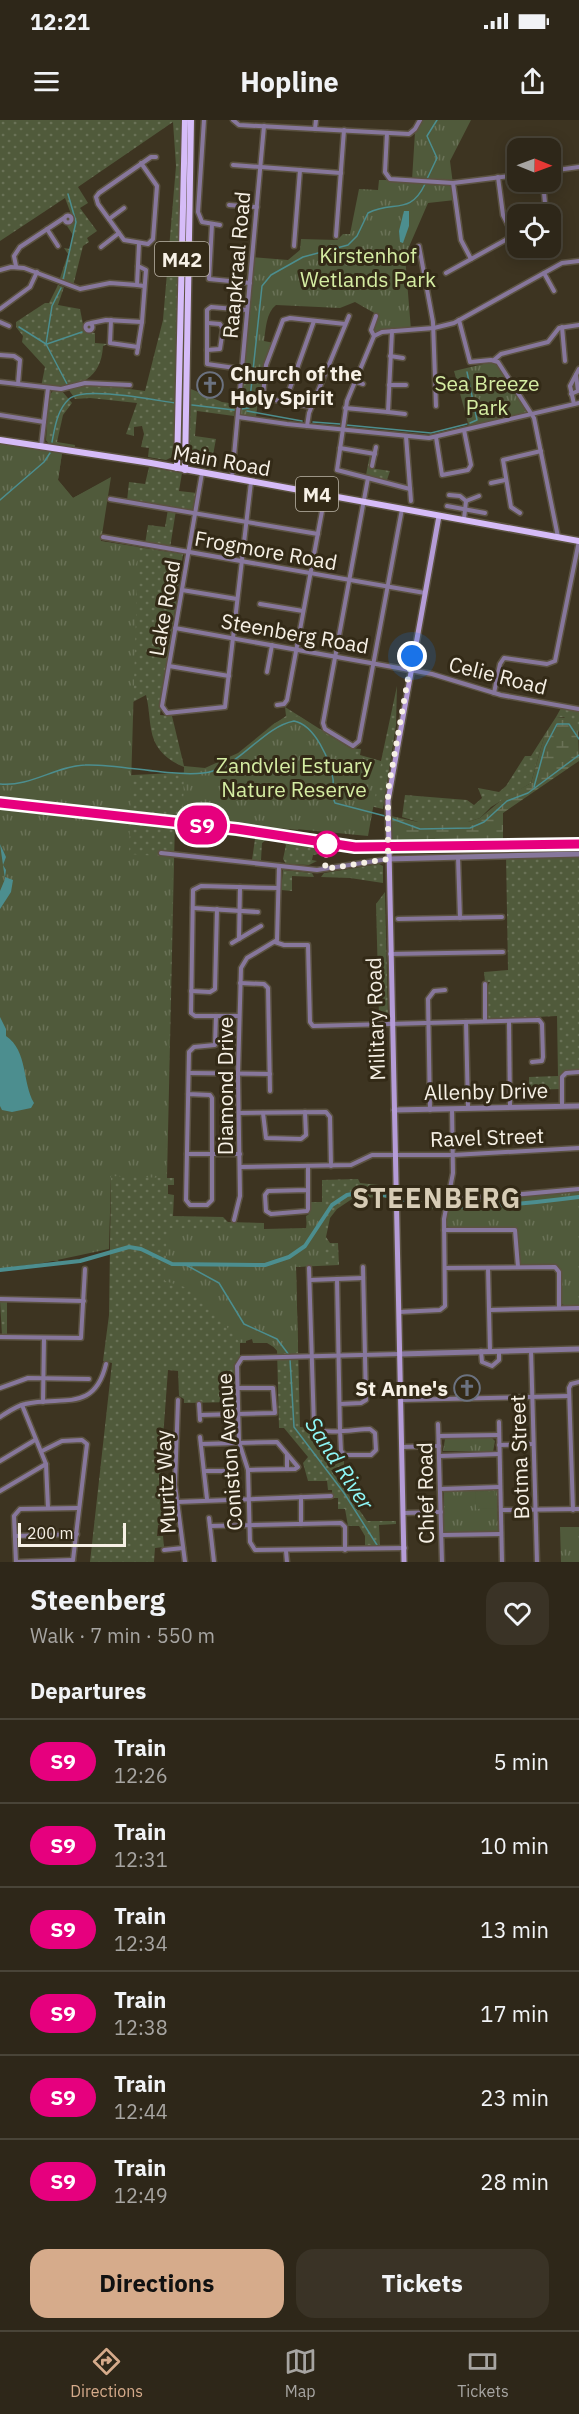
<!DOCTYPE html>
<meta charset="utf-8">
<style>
body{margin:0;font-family:"IBM Plex Sans",sans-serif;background:#3a3326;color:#f1f3f6;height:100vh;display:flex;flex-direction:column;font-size:22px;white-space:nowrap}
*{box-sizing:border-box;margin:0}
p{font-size:20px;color:#a7a5a2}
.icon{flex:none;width:33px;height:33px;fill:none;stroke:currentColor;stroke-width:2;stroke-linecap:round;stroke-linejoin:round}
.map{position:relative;height:1442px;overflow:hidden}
.sheet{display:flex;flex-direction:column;background:#2e2719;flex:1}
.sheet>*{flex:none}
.badge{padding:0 12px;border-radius:20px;font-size:21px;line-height:39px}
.needle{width:39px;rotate:91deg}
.fabs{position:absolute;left:507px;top:18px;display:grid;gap:12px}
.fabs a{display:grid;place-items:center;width:54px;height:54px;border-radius:12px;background:#2e2719;box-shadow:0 3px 15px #0003,0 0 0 2px #494438;font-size:30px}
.scale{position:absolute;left:18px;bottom:15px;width:108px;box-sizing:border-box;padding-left:6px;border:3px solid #f7f1e6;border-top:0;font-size:16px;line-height:21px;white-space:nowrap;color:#f7f1e6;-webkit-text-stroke:4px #332a17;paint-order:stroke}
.you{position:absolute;width:30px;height:30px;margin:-15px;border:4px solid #fff;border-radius:50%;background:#1a73e8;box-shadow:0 0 0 9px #1a73e833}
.map>.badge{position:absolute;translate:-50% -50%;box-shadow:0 0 0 3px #fff}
h2{padding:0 30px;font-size:22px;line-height:54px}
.round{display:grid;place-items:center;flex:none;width:63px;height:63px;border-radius:18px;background:#3a3326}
.summary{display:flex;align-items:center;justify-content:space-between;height:102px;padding:0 30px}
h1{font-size:28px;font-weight:700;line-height:45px}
.cta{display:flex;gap:12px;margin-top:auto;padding:12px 30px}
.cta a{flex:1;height:69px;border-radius:18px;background:#d6ab8b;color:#111;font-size:24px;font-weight:700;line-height:69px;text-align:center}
.cta a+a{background:#3a3326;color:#f1f3f6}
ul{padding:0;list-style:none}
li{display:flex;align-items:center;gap:18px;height:84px;padding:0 30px;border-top:2px solid #494438}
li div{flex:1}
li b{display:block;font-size:22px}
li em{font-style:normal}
li .badge{min-width:66px;font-weight:700;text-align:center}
.status{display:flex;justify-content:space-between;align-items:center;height:42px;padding:0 30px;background:#2e2719;direction:ltr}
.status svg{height:16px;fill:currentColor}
header{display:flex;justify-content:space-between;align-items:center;height:78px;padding:0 30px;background:#2e2719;font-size:27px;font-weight:700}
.tab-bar{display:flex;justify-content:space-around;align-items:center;height:84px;border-top:2px solid #494438;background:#2e2719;font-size:16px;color:#a7a5a2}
.tab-bar a{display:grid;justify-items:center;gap:3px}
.tab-bar .on{color:#d6ab8b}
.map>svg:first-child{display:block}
.grass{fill:url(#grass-dots)}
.wetland{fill:url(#wetland-marsh)}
.park{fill:url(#park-tufts)}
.pitch{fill:#505a3b}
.water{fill:#4c8e8f}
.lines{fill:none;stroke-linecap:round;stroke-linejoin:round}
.stream{stroke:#4c8e8f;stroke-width:1.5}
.canal{stroke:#4c8e8f;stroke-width:4}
.minor-casing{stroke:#5b5241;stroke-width:7}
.tertiary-casing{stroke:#5b5241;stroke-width:8}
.secondary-casing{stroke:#5b5241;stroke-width:8}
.primary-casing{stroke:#5b5241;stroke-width:9}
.minor{stroke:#87779c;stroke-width:4}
.tertiary{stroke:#87779c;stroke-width:5}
.secondary{stroke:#b59cd7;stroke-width:5}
.primary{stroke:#d6bcf8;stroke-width:6}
.rail-casing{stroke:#cdc6ba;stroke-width:4}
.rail{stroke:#332a17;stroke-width:1.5;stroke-dasharray:4.5;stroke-linecap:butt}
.line-casing{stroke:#fff;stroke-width:14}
.line{stroke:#e6007e;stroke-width:9}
.walk{stroke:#f7f1e6;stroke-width:6;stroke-dasharray:0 10.8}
.stop-dot{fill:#fff;stroke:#e6007e;stroke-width:3}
.labels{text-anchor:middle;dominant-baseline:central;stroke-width:6;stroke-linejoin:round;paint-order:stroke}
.shield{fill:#332a17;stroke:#bcb5a8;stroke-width:1.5}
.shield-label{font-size:20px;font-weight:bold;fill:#f7f1e6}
.park-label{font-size:21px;fill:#d5eda3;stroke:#332a17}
.street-label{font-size:21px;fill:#f7f1e6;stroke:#332a17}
.poi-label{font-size:21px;font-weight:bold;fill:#f7f1e6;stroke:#332a17;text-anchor:start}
.water-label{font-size:22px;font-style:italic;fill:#8ef7f7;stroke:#332a17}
.district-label{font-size:27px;font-weight:bold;letter-spacing:1.5px;fill:#d7ccb5;stroke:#332a17}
</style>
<div class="status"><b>12:21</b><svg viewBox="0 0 49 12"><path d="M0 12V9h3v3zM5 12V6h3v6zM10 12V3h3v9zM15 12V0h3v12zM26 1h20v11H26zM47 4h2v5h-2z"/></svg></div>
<header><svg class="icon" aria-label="menu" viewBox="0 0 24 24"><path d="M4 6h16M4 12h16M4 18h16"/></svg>Hopline<svg class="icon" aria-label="share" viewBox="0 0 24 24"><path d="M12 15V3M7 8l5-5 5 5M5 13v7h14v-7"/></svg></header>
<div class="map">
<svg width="579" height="1442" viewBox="0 0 579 1442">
<defs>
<pattern id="grass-dots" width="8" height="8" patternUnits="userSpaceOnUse" patternTransform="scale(1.5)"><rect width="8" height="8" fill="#505a3b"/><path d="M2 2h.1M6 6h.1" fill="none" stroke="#6a7257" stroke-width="1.8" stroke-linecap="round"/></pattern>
<pattern id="wetland-marsh" width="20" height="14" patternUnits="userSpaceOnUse" patternTransform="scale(1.5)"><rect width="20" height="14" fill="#505a3b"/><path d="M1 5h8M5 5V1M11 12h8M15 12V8" fill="none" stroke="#6a7257"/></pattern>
<pattern id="park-tufts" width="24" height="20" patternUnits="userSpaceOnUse" patternTransform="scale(1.5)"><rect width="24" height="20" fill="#505a3b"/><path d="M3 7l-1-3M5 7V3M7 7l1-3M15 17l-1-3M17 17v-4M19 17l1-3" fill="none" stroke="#6a7257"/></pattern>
</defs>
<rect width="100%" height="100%" fill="#3d3421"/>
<g class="grass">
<path d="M0,0H181L176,335L166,340L148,337L149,328L141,327L144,314L142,306L134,307V316L126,314L137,283L90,278L75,279L69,270L91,264L145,271L163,200L176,46L173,2L78,67L88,83L80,88L97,111L87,118L89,122L83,126L73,166L59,161L68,134L64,128L70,129L73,115L67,106L74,102L65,78L0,121Z"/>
<path d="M58,165L64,167L58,185L80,189L84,209L87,212L95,213V223L108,224L103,226C101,264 72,269 41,267L45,247L22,222L23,216L16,207V202L45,183H49Z"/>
<path d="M191,269L222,282L236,284L234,296L197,291L195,316L216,319L210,351L189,343Z"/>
<path d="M53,271H62L72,283L63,295L57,322L75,325L74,328L49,324L46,320L49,275Z"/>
<path d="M0,323L62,333L58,360L73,378L109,359L99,421L183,434L160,595L172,596L184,646L211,655L299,710L175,699L167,1058H174V1065H168V1074L174,1075L173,1096L223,1097L228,1102L264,1103V1109L306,1108L311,1082H322V1060L358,1059L360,1063L388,1066V1078L355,1077L337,1089L330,1098L326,1117L330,1123H338L339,1145L296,1147L300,1307L311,1308L314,1313V1323H328V1334H340L344,1337V1349L331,1350L367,1401H396V1404L379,1405L380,1425H365V1416L359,1406H348L345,1389H338V1378H332V1370H328L327,1361H308L303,1343L308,1337L284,1308H279L277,1229L267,1223H253V1219H246V1223H240V1236L235,1243V1282L184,1283V1279L179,1276L178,1251L168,1250L159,1372H174L176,1390L166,1391L168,1403L158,1405L157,1416H163L164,1427L155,1428L154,1442H90L112,1243L103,1241L109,1195L111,1056H125L89,1052L54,1137L60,1142L23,1136L0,1040L67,658L198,652C175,645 155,635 151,609C149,597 149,587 146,575L131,583L73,380Z"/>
<path d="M370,334L372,338L370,348L390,351L386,363L366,355Z"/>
<path d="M149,347L182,353L179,371L197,373L193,391L176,390L170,428L145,424L148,405L165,407L168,389L127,381L129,362L145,364Z"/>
<path d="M397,566L396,605L383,689L370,686L275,603L264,611L286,596L285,587L350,628L361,629L360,635L381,641Z"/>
<path d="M561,588L579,591V612L564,597H556Z"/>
<path d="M545,614L531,663L491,687L480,698L468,702H418L402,697L405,675L467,680L474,685L482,678L478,668L499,672L506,666L525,636H531Z"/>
<path d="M265,716L325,726L324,733L313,735L312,740L317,741L309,745L286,744L283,739L286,725L284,722L266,720L262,723L261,740H252L255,719Z"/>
<path d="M579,734V952L564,954L560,969L529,970V957L558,956L557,896L491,899L487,897L486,869L490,862H485L484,852L508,850L506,735Z"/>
<path d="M379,744L383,746V763L350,758L321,757L324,753Z"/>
<path d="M283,750L312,753L314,757L292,756V771L281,770Z"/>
<path d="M385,772L388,897H379L376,784Z"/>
<path d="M402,1076L419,1081L443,1083V1088L424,1090L402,1084Z"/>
<path d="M0,1181H7V1216L2,1215Z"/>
</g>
<path class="wetland" d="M556,597L568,598L578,609L579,641L503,693V720H392L391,696L418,702H468L480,698L504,678L531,663L545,614Z"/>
<g class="park">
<path d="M421,0H471L450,41L455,80L428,83L405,136L411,210L372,214L376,194L355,182L340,188L276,185C266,193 266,208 264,221L274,223L266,245L263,275L258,280L256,297L238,294L252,137L288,140L300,130L301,119L337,120L343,114H350L359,69L378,70L379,60H412L415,12Z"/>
<path d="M492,242L496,243L527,291L524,294L469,307L454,251Z"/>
<path d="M0,323L62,333L58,360L73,378L111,357L101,421L138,427L129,734L173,737L166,1058L111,1056L109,1129L43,1143L0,1149Z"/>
<path d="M299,596L358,636L381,644L368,716L183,698L184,646L205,648L238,633L275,603L285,598Z"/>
<path d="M579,1070V1187H566L561,1183L559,1146L521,1144L516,1109L450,1108L445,1104L451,1079Z"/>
<path d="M311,1082L324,1083L323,1144L296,1147L298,1230L296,1233H279L270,1223H253L252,1219L240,1223L206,1182L191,1169L165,1161L167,1108L307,1110L306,1096L311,1093Z"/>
<path d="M492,1318L495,1321L493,1332L443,1331L445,1319Z"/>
<path d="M497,1369L498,1411L444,1413V1371Z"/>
<path d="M159,1372H174L176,1390L158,1391Z"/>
<path d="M560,1407H579V1442H561Z"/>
</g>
<path class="pitch" d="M494,1371V1388L476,1389L475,1372Z"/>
<g class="water">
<path d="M404,91H409V106L403,123L400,122L399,111Z"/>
<path d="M0,724L6,737L3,745L6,750L5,757L13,760L11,772L0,789V771L5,759Z"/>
<path d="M0,897L6,909V916C28,931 22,962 34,983L31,988L12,992L2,990L0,986Z"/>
</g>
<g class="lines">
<g class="stream">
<path d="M427,59L437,38L427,16L437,0"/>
<path d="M63,160L76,102L68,74"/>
<path d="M19,207L46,224L67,264"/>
<path d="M46,224L52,186L61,168"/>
<path d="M47,224L82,212"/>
<path d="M467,252L477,300L470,303"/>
<path d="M192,285L234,290L249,288L262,166L271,155L303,137L348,125L357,116L368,93C393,80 410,96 425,64"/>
<path d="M247,291L302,301"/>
<path d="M313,302L340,304"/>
<path d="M346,305L431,313L467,304"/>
<path d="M52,322C55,307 57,290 69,279C85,266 153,280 175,283"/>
<path d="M0,380L44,342L50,333"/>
<path d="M0,664C30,667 56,646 85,645C117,643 185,660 213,651C244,641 264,607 294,601C315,605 330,640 333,659C334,667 331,674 335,683L385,696"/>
<path d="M534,667L545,627L557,604H569L579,619"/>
<path d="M390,698L420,709L470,708L484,702L507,681L528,673L579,635"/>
<path d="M186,1145L219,1163L244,1204L277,1219L289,1235"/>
<path d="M290,1239L294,1307L344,1373L377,1425"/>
</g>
<g class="canal">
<path d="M403,1080C446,1094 532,1083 579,1077"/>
<path d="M0,1150L80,1141L129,1127L141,1129L172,1144L265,1145L289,1137L305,1126L332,1085L347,1075L368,1071L388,1076"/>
</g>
<g class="minor-casing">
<g id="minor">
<path d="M204,0L198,92L202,102L220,105"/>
<path d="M233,0L239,5L409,14L415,9L420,0"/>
<path d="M315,9L316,0"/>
<path d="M387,13L385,52L390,59L453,63L518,55"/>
<path d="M141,43L157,66L153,119L148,124L124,120L98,84L96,77L99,73L151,37H156"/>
<path d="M233,45L341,53"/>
<path d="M550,51L579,47"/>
<path d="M498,57L503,95L513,115"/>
<path d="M543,62L546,94"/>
<path d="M453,63L461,120L471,139"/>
<path d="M229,85L257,87"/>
<circle cx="68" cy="99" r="3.5"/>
<path d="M109,99L124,88"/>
<path d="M212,104L209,159L250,163"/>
<path d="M47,109L58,126"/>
<path d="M336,116L344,10"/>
<path d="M139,124L137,165L144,166"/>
<path d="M294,126L300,50"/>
<path d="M419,126L433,202L436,286"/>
<path d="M101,127L119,113"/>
<path d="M16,146L14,136L20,127L64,98"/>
<path d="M0,150L11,147L24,148L80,169L110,163L137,165"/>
<path d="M446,153L518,113"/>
<path d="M544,153L554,171"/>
<path d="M0,189L30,167L37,152"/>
<path d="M111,200L110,223L138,227"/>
<path d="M459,200L470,242L491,240L498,242L534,298L558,417"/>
<path d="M0,202L9,206"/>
<path d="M91,203L106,200L142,202"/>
<circle cx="89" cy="207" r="3.5"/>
<path d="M562,207L565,241"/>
<path d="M374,216L371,210L376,196"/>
<path d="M207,230L220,229L223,209L220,204L208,203"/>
<path d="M137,233L142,202L146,150L138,146"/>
<path d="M0,235L14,236L20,240L18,264"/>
<path d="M390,236L403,238"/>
<path d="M494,240L501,234L548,222L559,208L579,205"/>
<path d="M242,249L207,244V190L211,187L247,190"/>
<path d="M354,261L363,264"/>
<path d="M0,262L61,269L85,263L130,265"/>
<path d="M389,265H406"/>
<path d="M571,274L578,271L576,255"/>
<path d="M285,282L314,201"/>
<path d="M574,284L570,266L579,249"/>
<path d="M311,287L265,278L263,275L266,245L283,200L290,198L345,204"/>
<path d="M345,288L388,292L392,211"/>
<path d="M388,292L405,294"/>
<path d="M0,295L44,302"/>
<path d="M238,297L287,304L429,318L579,283"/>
<path d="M307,306L309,293L349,196"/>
<path d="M406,316L411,381"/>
<path d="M436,317L442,355L468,350L471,345L464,310"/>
<path d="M41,327L48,268"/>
<path d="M340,328L375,334"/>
<path d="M372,346L376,327"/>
<path d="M202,353L162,586L167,593L225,587L251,362"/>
<path d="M232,358L264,6"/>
<path d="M368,358L323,603L325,609L353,626L359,621L402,389"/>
<path d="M491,363L505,360"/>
<path d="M410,369L337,350L347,281L374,216L382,212L434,208L454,203L562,143L579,141"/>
<path d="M449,375L460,376L466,381L464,399"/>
<path d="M110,379L318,414"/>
<path d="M466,381L479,376"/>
<path d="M447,386L485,393"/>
<path d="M520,393L511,387L503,340L541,331"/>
<path d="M103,417L425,473"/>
<path d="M182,470L237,479"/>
<path d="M260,484L303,491"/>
<path d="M175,508L432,554L501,575L579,589"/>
<path d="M169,546L229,556"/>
<path d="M267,552L272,525"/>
<path d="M494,573L500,544L504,538L547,544L555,541L579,421"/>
<path d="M277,585L284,584L287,580L325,375"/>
<path d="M161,733L317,750L388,739"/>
<path d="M458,737L460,798"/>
<path d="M193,788L258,792"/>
<path d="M398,799L502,797"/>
<path d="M239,819L240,767"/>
<path d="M275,822L284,825H308L310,902L313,906L539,900L542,904L543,937L542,941L532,942"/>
<path d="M232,823L261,806"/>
<path d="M390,834L503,832"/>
<path d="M240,863L264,864L268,868L270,971"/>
<path d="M485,864V901"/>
<path d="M191,871L210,872L215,869L217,789"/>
<path d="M239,896H195L191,893L193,770L201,766L278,768"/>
<path d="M509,901L510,987"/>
<path d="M466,902L468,988"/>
<path d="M189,953L270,954"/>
<path d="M188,974L210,975L212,978V1080L207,1085H190L186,1080L189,932L194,927L215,925L216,896"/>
<path d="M562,986V957L566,953L579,952"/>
<path d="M430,990L428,879L434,871L445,870"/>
<path d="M239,993L326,992L330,997L331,1046"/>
<path d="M263,993L266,1018L301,1019L306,1015L305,992"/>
<path d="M187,1034H240"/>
<path d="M308,1046V1089L307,1091L271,1094L266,1091L265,1075L268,1071L308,1070"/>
<path d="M240,1047L351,1045L372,1035H453L579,1028"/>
<path d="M448,1078L490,1077L579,1069"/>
<path d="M234,1100L240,1076L238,954L241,848L247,838L277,820L279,746"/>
<path d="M444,1110H515L518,1147"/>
<path d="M309,1148L314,1307C325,1316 356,1309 370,1309L375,1313L376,1330L371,1335H345L341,1331L340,1310L337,1159"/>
<path d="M445,1148L555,1147L559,1152V1188"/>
<path d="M488,1148L490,1231"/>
<path d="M310,1160L363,1158"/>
<path d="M0,1179L84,1181"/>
<path d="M490,1190L579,1188"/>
<path d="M399,1192L440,1190L445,1186L444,1099L453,1053L452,989"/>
<path d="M0,1217L81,1218L85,1149"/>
<path d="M531,1230L537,1442"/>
<path d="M481,1231L482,1242L492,1246L499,1240V1231"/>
<path d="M400,1234L242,1238L237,1246L239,1322L248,1350L250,1422L255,1430L405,1428"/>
<path d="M0,1268L28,1258L89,1259"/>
<path d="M178,1280L175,1365L185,1442"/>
<path d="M401,1280L569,1276"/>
<path d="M43,1282L44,1219"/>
<path d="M199,1284L200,1300"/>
<path d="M340,1284L361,1283L366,1280L363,1147"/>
<path d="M22,1285L46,1344L48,1388"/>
<path d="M200,1295L275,1293L273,1268H237"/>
<path d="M0,1297C8,1292 16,1286 25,1284C61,1275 94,1294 106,1244"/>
<path d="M499,1302L502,1442"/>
<path d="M438,1304L442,1442"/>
<path d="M439,1316L498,1315"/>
<path d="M200,1317L207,1379"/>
<path d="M201,1324L277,1322L298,1347L295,1349L248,1350"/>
<path d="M499,1325L533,1324"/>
<path d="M402,1327L439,1326"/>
<path d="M42,1331L62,1321L82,1320L87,1324L73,1440"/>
<path d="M440,1336L499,1334"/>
<path d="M0,1341L35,1320"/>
<path d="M287,1349V1335"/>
<path d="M204,1351H230"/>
<path d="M440,1369L499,1367"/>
<path d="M0,1371L46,1344"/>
<path d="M301,1377V1404"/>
<path d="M177,1382L331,1376"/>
<path d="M501,1390L579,1389"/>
<path d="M573,1390L569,1268L571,1264L579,1262"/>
<path d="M404,1393L441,1392"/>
<path d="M209,1398L214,1442"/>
<path d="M210,1406L341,1403L345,1407V1430"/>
<path d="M442,1415L501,1414"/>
<path d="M15,1416L77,1414"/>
<path d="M164,1430L183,1428"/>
<path d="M286,1431L287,1442"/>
<path d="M73,1440L16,1442L14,1396L20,1389L78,1388"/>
</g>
</g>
<g class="tertiary-casing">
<g id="tertiary">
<path d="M388,739L579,734"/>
<path d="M394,990L579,986"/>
<path d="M400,1234L579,1229"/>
</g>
</g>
<g class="secondary-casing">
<path id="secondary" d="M404,1442L388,681L439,396"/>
</g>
<g class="primary-casing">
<g id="primary">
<path d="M0,320L151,343L579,421"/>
<path d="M177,348L185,0"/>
<path d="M185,350L191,0"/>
</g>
</g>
<use href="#minor" class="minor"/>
<use href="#tertiary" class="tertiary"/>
<use href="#secondary" class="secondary"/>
<use href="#primary" class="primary"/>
<g class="rail-casing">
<path id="rail" d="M0,683L237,709L355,727L579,724"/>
</g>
<use href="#rail" class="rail"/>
</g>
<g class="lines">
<g class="line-casing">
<path id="line" d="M0,683L237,709L355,727L579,724"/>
</g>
<use href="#line" class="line"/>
<path class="walk" d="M327,724L325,749L388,739V671L412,536"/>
</g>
<defs>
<g id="church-ring" transform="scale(1.35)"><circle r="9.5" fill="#332a17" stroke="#6b7280" stroke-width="1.5"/><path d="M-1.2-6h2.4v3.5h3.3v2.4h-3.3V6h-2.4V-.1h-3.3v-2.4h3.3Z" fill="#6b7280"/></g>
</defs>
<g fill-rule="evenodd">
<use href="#church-ring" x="210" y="265"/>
<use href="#church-ring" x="467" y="1268"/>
</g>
<circle class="stop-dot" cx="327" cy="724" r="12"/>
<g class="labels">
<g class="shield">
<rect x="155" y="122" width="54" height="34" rx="4.5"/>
<rect x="296" y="357" width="42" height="34" rx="4.5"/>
</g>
<g class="shield-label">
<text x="182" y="139">M42</text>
<text x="317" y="374">M4</text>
</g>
<g class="park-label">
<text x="368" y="135">Kirstenhof<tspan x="368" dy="24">Wetlands Park</tspan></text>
<text x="487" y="263">Sea Breeze<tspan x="487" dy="24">Park</tspan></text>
<text x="294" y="645">Zandvlei Estuary<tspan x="294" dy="24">Nature Reserve</tspan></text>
</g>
<g class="street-label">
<text transform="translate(236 145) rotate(-85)">Raapkraal Road</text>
<text transform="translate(222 340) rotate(10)">Main Road</text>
<text transform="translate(266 430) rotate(10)">Frogmore Road</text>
<text transform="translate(164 488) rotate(-80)">Lake Road</text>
<text transform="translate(295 513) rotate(10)">Steenberg Road</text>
<text transform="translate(498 555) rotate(14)">Celie Road</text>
<text transform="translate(375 899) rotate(-92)">Military Road</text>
<text transform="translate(225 966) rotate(-90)">Diamond Drive</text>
<text transform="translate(486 971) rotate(-1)">Allenby Drive</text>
<text transform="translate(487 1017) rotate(-2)">Ravel Street</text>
<text transform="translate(229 1332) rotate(-94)">Coniston Avenue</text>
<text transform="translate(519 1337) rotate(-92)">Botma Street</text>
<text transform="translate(165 1362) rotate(-93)">Muritz Way</text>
<text transform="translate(425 1373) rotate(-91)">Chief Road</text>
</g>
<g class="poi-label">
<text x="230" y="253">Church of the<tspan x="230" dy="24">Holy Spirit</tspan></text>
<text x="448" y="1268" text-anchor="end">St Anne's</text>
</g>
<g class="water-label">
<text transform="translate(340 1343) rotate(57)">Sand River</text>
</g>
<g class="district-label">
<text x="437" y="1077">STEENBERG</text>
</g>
</g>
</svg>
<div class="fabs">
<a><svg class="needle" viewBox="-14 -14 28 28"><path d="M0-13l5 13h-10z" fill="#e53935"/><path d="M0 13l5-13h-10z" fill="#a7a5a2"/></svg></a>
<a><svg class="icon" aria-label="locate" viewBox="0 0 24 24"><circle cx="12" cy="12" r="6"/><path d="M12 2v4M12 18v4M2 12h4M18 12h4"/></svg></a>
</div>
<div class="scale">200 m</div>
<div class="you" style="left:412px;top:536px"></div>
<b class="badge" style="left:202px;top:705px;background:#e6007e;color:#fff">S9</b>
</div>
<section class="sheet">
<div class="summary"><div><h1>Steenberg</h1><p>Walk · 7 min · 550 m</p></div><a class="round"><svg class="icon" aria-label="heart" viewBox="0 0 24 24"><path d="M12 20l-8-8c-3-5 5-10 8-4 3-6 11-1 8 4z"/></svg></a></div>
<h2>Departures</h2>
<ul>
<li><span class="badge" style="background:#e6007e;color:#fff">S9</span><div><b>Train</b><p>12:26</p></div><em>5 min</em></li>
<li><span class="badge" style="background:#e6007e;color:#fff">S9</span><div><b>Train</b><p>12:31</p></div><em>10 min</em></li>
<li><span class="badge" style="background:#e6007e;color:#fff">S9</span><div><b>Train</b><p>12:34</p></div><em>13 min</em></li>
<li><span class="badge" style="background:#e6007e;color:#fff">S9</span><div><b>Train</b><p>12:38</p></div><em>17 min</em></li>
<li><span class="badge" style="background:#e6007e;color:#fff">S9</span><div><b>Train</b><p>12:44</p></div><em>23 min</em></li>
<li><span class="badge" style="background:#e6007e;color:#fff">S9</span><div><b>Train</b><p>12:49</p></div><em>28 min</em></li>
</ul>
<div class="cta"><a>Directions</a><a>Tickets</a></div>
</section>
<nav class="tab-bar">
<a class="on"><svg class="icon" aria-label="directions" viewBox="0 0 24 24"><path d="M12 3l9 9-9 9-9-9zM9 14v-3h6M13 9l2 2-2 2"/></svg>Directions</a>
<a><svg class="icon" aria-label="map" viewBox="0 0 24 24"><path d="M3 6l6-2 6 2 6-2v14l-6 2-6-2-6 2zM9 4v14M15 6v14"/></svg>Map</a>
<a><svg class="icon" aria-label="tickets" viewBox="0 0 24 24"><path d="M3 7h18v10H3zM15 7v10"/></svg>Tickets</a>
</nav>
